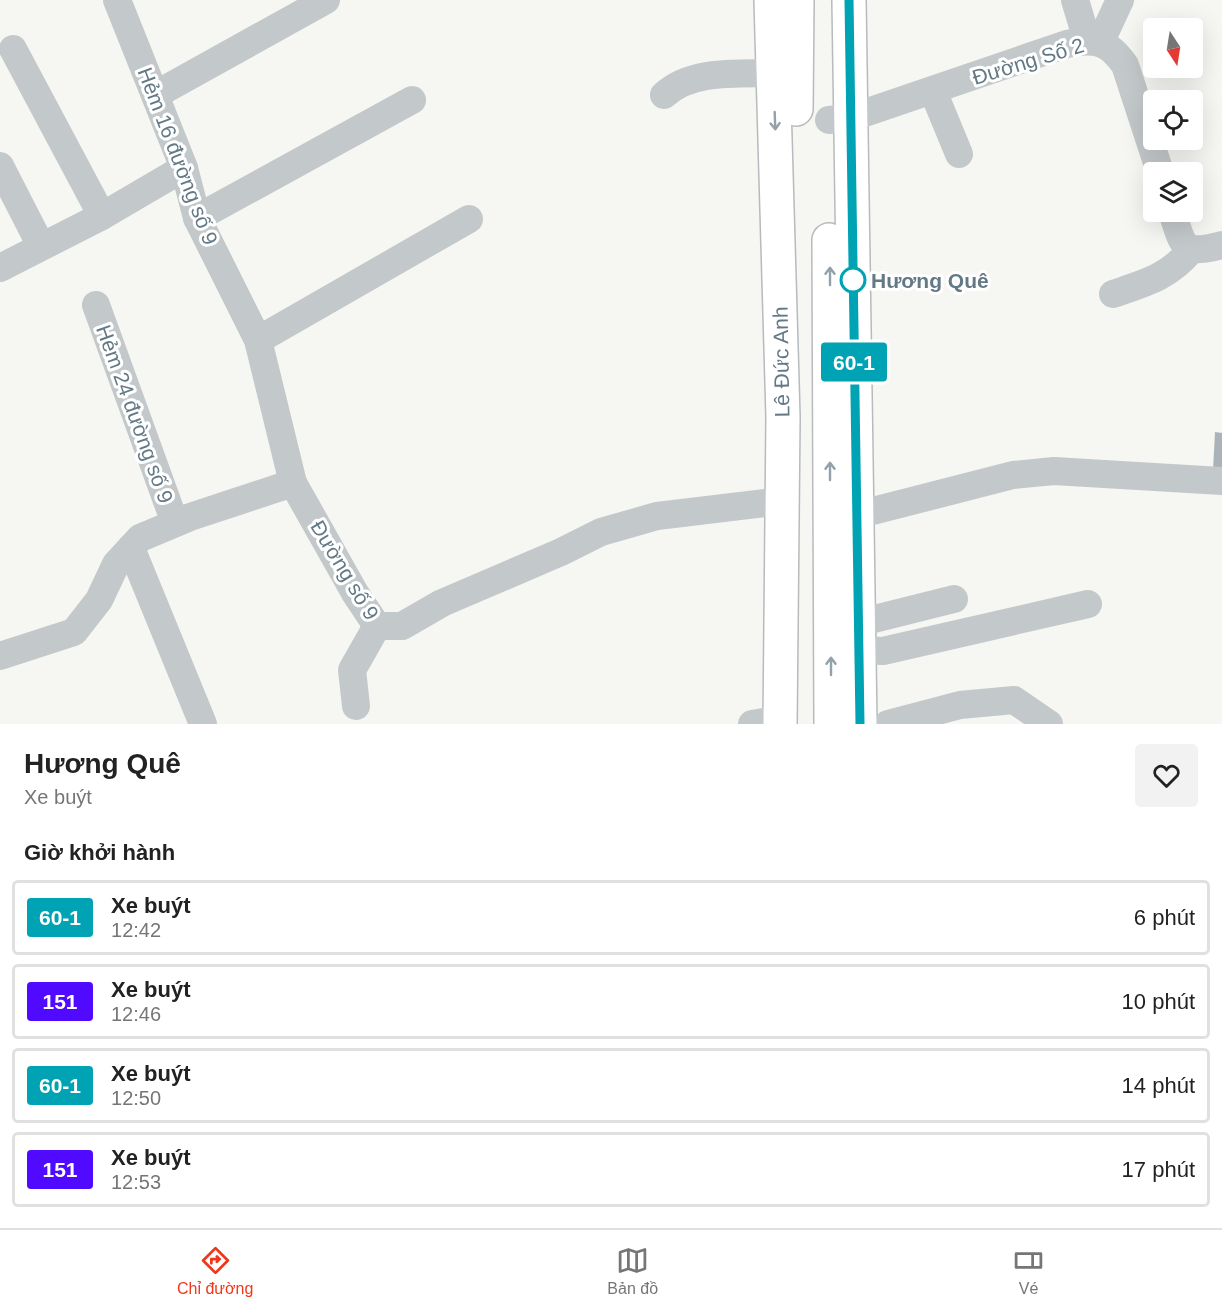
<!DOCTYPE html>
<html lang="vi">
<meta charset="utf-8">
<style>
body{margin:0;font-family:Helvetica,sans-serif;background:#f2f2f2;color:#222;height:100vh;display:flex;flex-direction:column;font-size:22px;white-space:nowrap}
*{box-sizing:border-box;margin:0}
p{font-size:20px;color:#767676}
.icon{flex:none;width:33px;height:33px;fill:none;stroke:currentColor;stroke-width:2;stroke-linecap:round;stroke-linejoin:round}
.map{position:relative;height:724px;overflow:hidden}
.sheet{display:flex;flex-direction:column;background:#fff;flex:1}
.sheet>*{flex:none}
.badge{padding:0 12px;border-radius:4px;font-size:21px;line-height:39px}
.needle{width:39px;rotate:168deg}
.tools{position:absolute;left:1143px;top:18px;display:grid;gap:12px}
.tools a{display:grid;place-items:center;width:60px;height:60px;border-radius:6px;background:#fff;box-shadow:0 6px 24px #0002;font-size:30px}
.map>.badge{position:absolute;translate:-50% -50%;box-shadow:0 0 0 3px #fff}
h2{padding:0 24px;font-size:22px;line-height:54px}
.round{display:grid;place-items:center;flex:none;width:63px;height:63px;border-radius:6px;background:#f2f2f2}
.headline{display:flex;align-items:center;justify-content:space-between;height:102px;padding:0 24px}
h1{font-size:28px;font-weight:700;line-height:45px}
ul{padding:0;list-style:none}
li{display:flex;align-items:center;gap:18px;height:75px;margin:0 12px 9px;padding:0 12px;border:3px solid #e0e0e0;border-radius:6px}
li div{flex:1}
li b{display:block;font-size:22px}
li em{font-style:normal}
li .badge{min-width:66px;font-weight:700;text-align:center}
.tab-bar{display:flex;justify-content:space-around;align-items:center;height:84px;border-top:2px solid #e0e0e0;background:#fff;font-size:16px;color:#767676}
.tab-bar a{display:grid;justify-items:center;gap:3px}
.tab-bar .active{color:#ef381a}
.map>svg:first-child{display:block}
.building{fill:#aab4b8}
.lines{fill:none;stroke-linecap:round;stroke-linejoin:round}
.highway-casing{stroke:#b7bbbe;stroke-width:36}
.minor{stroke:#c3c8ca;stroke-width:28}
.highway{stroke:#fff;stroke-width:33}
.oneway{stroke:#92a1aa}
.line-casing{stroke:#fff;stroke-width:14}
.line{stroke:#00a3b4;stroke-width:9}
.stop-dot{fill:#fff;stroke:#00a3b4;stroke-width:3}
.labels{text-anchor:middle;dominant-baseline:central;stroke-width:6;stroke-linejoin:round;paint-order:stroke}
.street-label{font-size:21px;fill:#637985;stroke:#fff}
.stop-label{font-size:21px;font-weight:bold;fill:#637985;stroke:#fff;text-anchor:start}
</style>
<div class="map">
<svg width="1222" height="724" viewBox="0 0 1222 724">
<rect width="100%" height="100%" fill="#f6f6f2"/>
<path class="building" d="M1215,432L1222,433V471L1213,470Z"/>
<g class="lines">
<g class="highway-casing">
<g id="highway">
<path d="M771,0L783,417L780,724"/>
<path d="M849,0L860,724"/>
<path d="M796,109L797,0"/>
<path d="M829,240L831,724"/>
</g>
</g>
<g class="minor">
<path d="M117,0L184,168L197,218L258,340L293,483"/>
<path d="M1075,0L1087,40"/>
<path d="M1100,43L1120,0"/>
<path d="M13,49L102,216"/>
<path d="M933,91L959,154"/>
<path d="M155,95L326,0"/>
<path d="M664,95C692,69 738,74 774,73"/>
<path d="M829,120L850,118L1067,44C1095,38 1108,41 1125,65L1160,172"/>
<path d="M0,166L41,246"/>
<path d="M1172,212C1184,248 1182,255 1222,245"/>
<path d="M197,218L412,100"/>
<path d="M0,268L102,216L184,168"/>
<path d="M1113,294C1145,283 1169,277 1191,250"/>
<path d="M96,305L175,523"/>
<path d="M258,340L469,219"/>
<path d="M857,515L1013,475L1054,471L1222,481"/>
<path d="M131,548L203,724"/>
<path d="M858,623L954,599"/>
<path d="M858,650L883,651L1088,604"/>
<path d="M0,656L74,632L99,600L116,564L140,538L190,517L293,483L355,593L377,626H402L442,603L561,552L601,532L657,516L782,501"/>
<path d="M356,706L352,670L377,626"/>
<path d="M752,724L780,719"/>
<path d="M888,724L960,705L1014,700L1049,724"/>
</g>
<use href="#highway" class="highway"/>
</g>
<defs><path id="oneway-shaft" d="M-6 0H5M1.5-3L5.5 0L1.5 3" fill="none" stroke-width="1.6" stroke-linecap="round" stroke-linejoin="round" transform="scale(1.5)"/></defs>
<g class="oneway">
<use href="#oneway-shaft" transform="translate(775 121) rotate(88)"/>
<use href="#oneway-shaft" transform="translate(830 276) rotate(-90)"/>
<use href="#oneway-shaft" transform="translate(830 471) rotate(-90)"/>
<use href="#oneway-shaft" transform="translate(831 666) rotate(-90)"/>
</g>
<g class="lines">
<g class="line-casing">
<path id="line" d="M849,0L860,724"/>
</g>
<use href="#line" class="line"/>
</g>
<circle class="stop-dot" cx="853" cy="280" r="12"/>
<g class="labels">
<g class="street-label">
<text transform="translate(1028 61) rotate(-17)">Đường Số 2</text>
<text transform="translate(178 156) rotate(69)">Hẻm 16 đường số 9</text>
<text transform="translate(781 362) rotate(-91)">Lê Đức Anh</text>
<text transform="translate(135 414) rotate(70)">Hẻm 24 đường số 9</text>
<text transform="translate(345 570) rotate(59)">Đường số 9</text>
</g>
<g class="stop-label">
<text x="871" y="280">Hương Quê</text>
</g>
</g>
</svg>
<div class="tools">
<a><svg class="needle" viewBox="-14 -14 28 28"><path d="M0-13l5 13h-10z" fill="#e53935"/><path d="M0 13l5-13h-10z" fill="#767676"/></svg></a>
<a><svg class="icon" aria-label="locate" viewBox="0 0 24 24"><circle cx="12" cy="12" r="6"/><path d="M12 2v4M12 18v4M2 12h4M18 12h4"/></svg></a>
<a><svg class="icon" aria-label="layers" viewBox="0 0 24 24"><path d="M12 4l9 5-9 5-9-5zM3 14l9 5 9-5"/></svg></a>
</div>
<b class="badge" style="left:854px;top:362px;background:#00a3b4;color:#fff">60-1</b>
</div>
<section class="sheet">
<div class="headline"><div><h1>Hương Quê</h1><p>Xe buýt</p></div><a class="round"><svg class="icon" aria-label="heart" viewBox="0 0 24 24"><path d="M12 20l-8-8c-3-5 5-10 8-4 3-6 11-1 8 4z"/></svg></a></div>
<h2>Giờ khởi hành</h2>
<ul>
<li><span class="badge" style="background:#00a3b4;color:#fff">60-1</span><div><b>Xe buýt</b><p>12:42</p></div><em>6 phút</em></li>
<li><span class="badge" style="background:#4f0aff;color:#fff">151</span><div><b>Xe buýt</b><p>12:46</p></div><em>10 phút</em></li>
<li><span class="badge" style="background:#00a3b4;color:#fff">60-1</span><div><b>Xe buýt</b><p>12:50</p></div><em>14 phút</em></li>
<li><span class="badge" style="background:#4f0aff;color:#fff">151</span><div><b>Xe buýt</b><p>12:53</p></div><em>17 phút</em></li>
</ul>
</section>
<nav class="tab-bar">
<a class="active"><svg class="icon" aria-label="directions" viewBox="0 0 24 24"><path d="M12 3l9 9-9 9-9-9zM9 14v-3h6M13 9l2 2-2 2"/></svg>Chỉ đường</a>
<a><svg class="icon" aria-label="map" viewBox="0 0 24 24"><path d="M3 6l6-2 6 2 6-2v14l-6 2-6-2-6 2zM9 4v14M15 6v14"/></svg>Bản đồ</a>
<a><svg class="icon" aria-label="tickets" viewBox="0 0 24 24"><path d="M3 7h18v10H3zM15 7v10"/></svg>Vé</a>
</nav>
